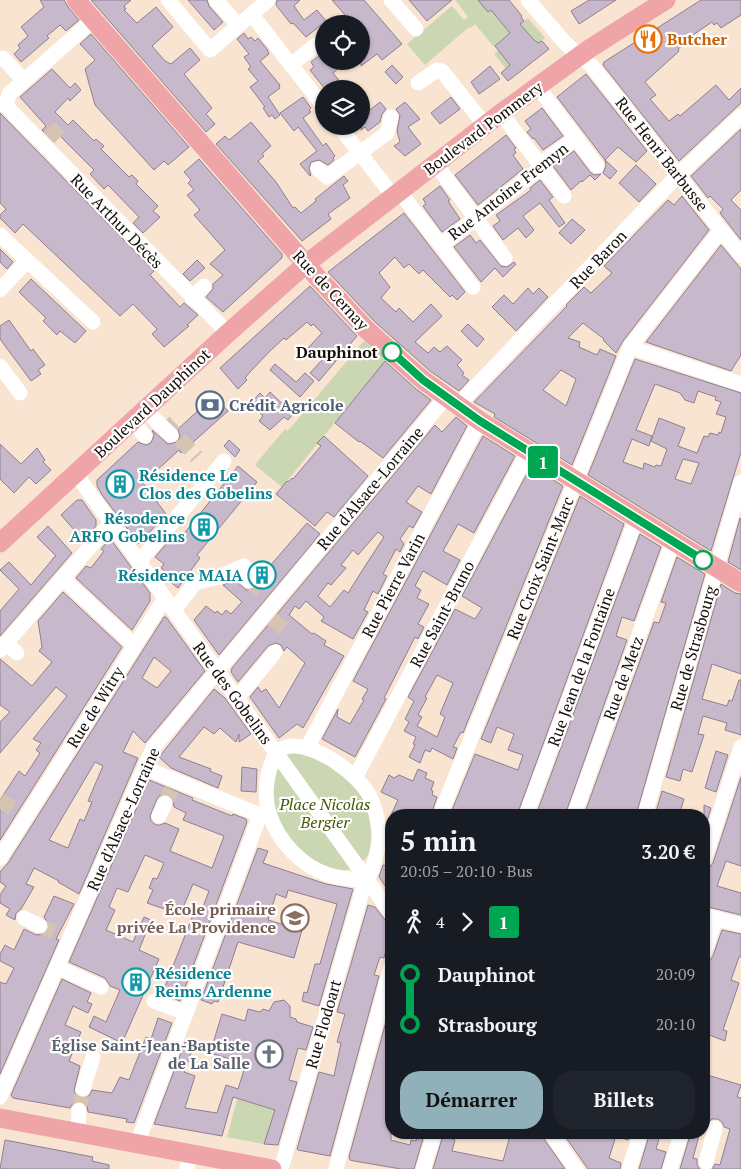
<!DOCTYPE html>
<html lang="fr">
<meta charset="utf-8">
<style>
body{margin:0;font-family:"PT Serif",serif;background:#20242c;color:#f1f3f6;height:100vh;display:flex;flex-direction:column;font-size:19px;white-space:nowrap}
*{box-sizing:border-box;margin:0}
p{font-size:16px;color:#9ea1a6}
.icon{flex:none;width:28px;height:28px;fill:none;stroke:currentColor;stroke-width:2;stroke-linecap:round;stroke-linejoin:round}
.map{position:relative;flex:1;overflow:hidden}
.details{position:absolute;left:385px;top:809px;width:325px;height:330px;display:flex;flex-direction:column;background:#171b24;border-radius:20px;box-shadow:0 1px 4px #0004}
.details>*{flex:none}
.badge{padding:0 10px;border-radius:4px;font-size:18px;line-height:32px}
.buttons{position:absolute;left:315px;top:15px;display:grid;gap:10px}
.buttons a{display:grid;place-items:center;width:55px;height:55px;border-radius:50%;background:#171b24;box-shadow:0 1px 4px #0004;font-size:25px}
.map>.badge{position:absolute;translate:-50% -50%;box-shadow:0 0 0 2px #fff}
.legs{display:flex;align-items:center;gap:8px;height:55px;padding:0 15px;font-size:16px}
.legs p{margin-inline-start:auto}
.headline{display:flex;align-items:center;justify-content:space-between;height:85px;padding:0 15px}
h1{font-size:28px;font-weight:700;line-height:38px}
.button{display:flex;gap:10px;margin-top:auto;padding:10px 15px}
.button a{flex:1;height:58px;border-radius:20px;background:#90b1ba;color:#111;font-size:20px;font-weight:700;line-height:58px;text-align:center}
.button a+a{background:#20242c;color:#f1f3f6}
ul{padding:0 15px;list-style:none}
li{display:flex;align-items:center;gap:18px;height:50px;font-size:19px}
li i{display:grid;place-items:center;width:8px;height:100%;margin:0 6px;background:currentColor}
li i::after{content:'';width:12px;height:12px;margin:-6px;border:4px solid;border-radius:50%;background:#171b24}
li p{margin-inline-start:auto}
li:first-child i{background:linear-gradient(#0000 50%,currentColor 0)}
li:last-child i{background:linear-gradient(currentColor 50%,#0000 0)}
.map>svg:first-child{display:block}
.green{fill:#cad7b2}
.building{fill:#c8b8cc;stroke:#8e7f92;fill-rule:evenodd}
.lines{fill:none;stroke-linecap:round;stroke-linejoin:round}
.minor-tunnel{stroke:#d6c4b3;stroke-width:15;stroke-dasharray:15 8;stroke-linecap:butt}
.minor{stroke:#fff;stroke-width:15}
.major{stroke:#efa5a8;stroke-width:19}
.line-1-casing{stroke:#fff;stroke-width:11}
.line-1{stroke:#00a753;stroke-width:8}
.stop-1-dot{fill:#fff;stroke:#00a753;stroke-width:2.5}
.labels{text-anchor:middle;dominant-baseline:central;stroke-width:4.5;stroke-linejoin:round;paint-order:stroke}
.food-label{font-size:16px;font-weight:bold;fill:#c56008;stroke:#fff;text-anchor:start}
.street-label{font-size:16px;fill:#160f09;stroke:#fff}
.stop-label{font-size:16px;font-weight:bold;fill:#160f09;stroke:#fff;text-anchor:end}
.service-label{font-size:16px;font-weight:bold;fill:#4e5e75;stroke:#fff;text-anchor:start}
.culture-label{font-size:16px;font-weight:bold;fill:#0d838f;stroke:#fff;text-anchor:start}
.park-label{font-size:16px;font-style:italic;fill:#465900;stroke:#fff}
.education-label{font-size:16px;font-weight:bold;fill:#785e54;stroke:#fff;text-anchor:end}
.worship-label{font-size:16px;font-weight:bold;fill:#5b616d;stroke:#fff;text-anchor:end}
</style>
<div class="map">
<svg width="741" height="1169" viewBox="0 0 741 1169">
<rect width="100%" height="100%" fill="#f8e4d1"/>
<g class="green">
<path d="M454,0H478L488,12L492,9L510,33L528,18L545,38L538,43L534,40L506,69L494,54L505,44L501,41L494,47L475,24L471,28L469,27L425,65L407,44L452,6L464,20L468,17L456,1Z"/>
<path d="M364,341L386,360L282,487L255,465L285,429L287,431L293,425Z"/>
<path d="M290,749L331,761L367,799L374,848C368,856 358,868 348,870C324,874 286,843 277,822C271,807 269,785 273,769C275,762 285,754 290,749Z"/>
<path d="M282,1091L264,1144L226,1137L228,1134L237,1099L270,1108Z"/>
</g>
<g class="building">
<path d="M40,0H64L68,7L79,20L66,31L60,25L47,36L49,38L21,62L14,54L20,48L18,45L28,36L21,27L44,7Z"/>
<path d="M91,0H131L124,6L126,9L124,10L137,23L156,7L173,27L152,46L165,61L171,64L190,48L200,60L184,74L212,108L206,114L215,124L206,132Z"/>
<path d="M188,0H207L209,6L223,22L214,30Z"/>
<path d="M277,0H300L294,6L304,20L317,10L326,21L306,37L293,23L291,24L276,5Z"/>
<path d="M332,0H364L402,44L382,60L377,54L361,66V24H334L345,15Z"/>
<path d="M409,0H452L427,21Z"/>
<path d="M478,0H509L522,16L521,17L524,21L520,24L534,40L538,43L542,41L549,49L508,81L501,73L510,65L495,46L510,33L491,10L488,12Z"/>
<path d="M589,0H616L579,24L571,11Z"/>
<path d="M701,0H741V15L721,28L717,23L714,25L712,22L687,39L689,41L678,49L679,51L676,54L645,82L656,95L650,99L669,121L678,114L680,116L716,85L729,100L741,88V103L679,161L603,65L604,62Z"/>
<path d="M244,33L248,39L251,37L255,41L258,38L267,49L269,54L260,61L280,85L279,86L280,88L268,97L280,115L275,119L272,115L269,117L263,108L265,107L250,87L258,81L248,69L251,67L244,57L249,54L237,39Z"/>
<path d="M91,34L189,147L168,165L164,161L154,170L95,105L85,69L95,60L80,44Z"/>
<path d="M324,52V61H347L333,73L342,84L335,89H325L310,70L314,67L311,62Z"/>
<path d="M392,65L403,77L396,84L385,72Z"/>
<path d="M490,66L500,79L479,94L471,82Z"/>
<path d="M52,69L70,88L75,83L81,90L70,101L68,98L55,112L68,125L73,120L94,141L96,139L104,146L101,149L129,177L132,175L138,181L136,184L158,206L153,211L160,217L143,233L133,223L139,217L108,185L104,189L90,174L94,170L58,134L53,140L42,130L46,126L20,97Z"/>
<path d="M586,74L647,151L636,162L618,147L605,160L617,171L610,179L603,173L606,165L605,160L557,97Z"/>
<path d="M303,97L311,108L309,110L311,112L303,118L323,146L326,143L335,156L333,158L334,160L328,165L319,160L311,162L309,168L311,175L310,176L300,164L317,151L298,127L294,131L280,113Z"/>
<path d="M451,97L460,109L440,124L431,113Z"/>
<path d="M380,102L386,109L382,114L380,122L368,131L365,127L361,130V117Z"/>
<path d="M405,102L420,119L408,127L421,144L405,156L394,146L400,142L397,131L400,115L396,109Z"/>
<path d="M542,108L563,136L543,150L534,138L533,139L527,132L531,129L525,121Z"/>
<path d="M0,113L154,271L150,275L180,307L184,303L198,315L187,325L189,326L164,347L152,334L157,329L133,304L120,316L23,224L15,233L0,218V215L6,209L0,203Z"/>
<path d="M251,122L271,146L262,154L264,156L258,161L276,182L293,208L295,207L301,213L316,201L315,199L344,176L348,181L343,185L350,198L328,214L331,219L302,241L216,144L225,136L229,140Z"/>
<path d="M741,129V190L731,200L741,210V240L720,213L723,209L710,196L708,198L691,176Z"/>
<path d="M506,135L516,148L514,149L516,153L513,155L523,169L478,205L455,175Z"/>
<path d="M574,151L590,172L594,175L601,174L595,180L590,175L582,182L581,181L571,190L553,166Z"/>
<path d="M199,159L282,254V258L223,312L206,297L213,289V284L223,275L210,264L225,250L194,215L200,210L187,195L194,190L188,183L191,180L184,172Z"/>
<path d="M636,165L656,184L639,202L619,183Z"/>
<path d="M540,180L553,197L549,200L565,223L559,227L540,203L523,216L534,230L526,238L518,228L503,240L493,226L500,221L496,215L531,190L530,188Z"/>
<path d="M440,186L450,200L448,201L460,219L442,232L423,206L426,204L423,199Z"/>
<path d="M682,196L709,230L623,341L616,353L603,340L604,339L583,323L568,338L580,342L579,347L597,355L600,349L616,356L572,465L494,417L495,414L474,402L567,306L566,305L584,287L591,293L612,273L604,266L668,200L674,205ZM561,370L576,379L566,406L543,390Z"/>
<path d="M404,213L465,292L457,300L452,295L450,297L423,270L419,274L409,264L404,268L395,257L379,273L390,287L381,298L396,312L399,308L413,322L431,304L442,316L415,342L428,353L434,347L440,352L447,346L462,360L457,365L464,373L462,375L469,380L459,391L430,371L375,322L328,272Z"/>
<path d="M572,219L585,230L571,244L559,233Z"/>
<path d="M470,235L476,243L480,240L501,266L507,267L514,262L516,264L503,277L495,268L481,282L454,247Z"/>
<path d="M721,245L741,269V355L731,371L646,342Z"/>
<path d="M0,249L13,262L7,269L0,262Z"/>
<path d="M197,260L205,268L190,281L183,274Z"/>
<path d="M31,279L86,331L75,343L60,331L57,335L43,321L46,318L19,292Z"/>
<path d="M310,286L357,336L319,381L310,373L322,360L308,348L322,333L313,324L311,326L307,322L286,340L284,338L269,352L250,372L245,378L247,380L238,389L220,368Z"/>
<path d="M528,288L533,294L539,288L548,297L516,331L492,307L504,295L513,304Z"/>
<path d="M9,320L31,351L33,349L45,365L38,370L41,374L31,381L0,339V326Z"/>
<path d="M468,324L484,339L477,347L461,331Z"/>
<path d="M635,359L741,393V452L711,551L588,475ZM655,384L680,393L685,400L694,403L698,391L716,397L715,400L721,402L716,414L726,417L721,433L719,432L718,435L710,433L708,437L704,436L697,453L678,446L685,428L659,418L651,441L667,449L661,466L656,465L655,467L644,463L643,469L623,462L632,439L649,446L652,436L636,430ZM683,459L699,463L691,484L675,479Z"/>
<path d="M385,361L416,389L431,400L383,458L360,441L359,442L335,423Z"/>
<path d="M275,364L296,382L305,373L314,381L300,397L270,370Z"/>
<path d="M270,392L293,414L288,420L284,417L270,430L259,421L263,416L251,403L260,393L265,398Z"/>
<path d="M214,396L228,411L181,453L179,450L143,483L166,514L139,544L102,495L97,486V480L138,442L146,445L151,443L154,435L152,430L168,444L177,442L180,437L178,429Z"/>
<path d="M456,417L467,426L431,494L418,486L406,502L422,512L413,528L409,526L400,539L404,544L400,552L396,549L383,574L387,576L378,594L373,591L364,610L368,612L353,639L321,621L324,617L306,601L299,609L295,606L289,615L312,634L314,633L326,641L324,645L344,656L303,728L297,724L279,738L250,697L258,687L261,692L266,689L279,708L305,663L287,647L284,651L281,645L276,643L268,646L238,682L231,672L232,668L435,425L442,432ZM378,532L384,537L367,563L348,593L344,590L330,607L318,596L328,583L331,585L346,568L341,565L353,550L358,555Z"/>
<path d="M324,436L368,476L334,517L327,512L315,526L276,494L287,481L288,482L292,478L293,479L321,446L317,443Z"/>
<path d="M483,436L515,456L474,533L458,524L443,551L460,560L447,585L423,571L415,586L421,590L417,598L429,604L418,624L424,627L418,639L415,637L384,698L386,699L355,757L322,739L338,709L337,717L350,724L364,700L362,699L368,689L353,681Z"/>
<path d="M229,440L240,450L235,457L224,446Z"/>
<path d="M0,444L21,464L37,448L45,460L43,462L51,470L36,484L29,477L14,493L0,479Z"/>
<path d="M238,466L257,482L197,555L200,558L178,588L168,580L171,577L161,568L164,564L155,557L174,535L179,540Z"/>
<path d="M531,466L563,486L463,733L461,732L453,747L457,748L453,759L432,748L430,752L425,750L420,763L409,757L415,745L413,744L416,737L404,731L409,722L405,719L414,701L408,697L455,609L475,619L482,608L462,596ZM437,675L453,683L440,714L445,717L437,737L417,726L422,717L418,715L427,698L425,697Z"/>
<path d="M580,496L624,524L517,815H450L475,754L518,770L523,755L508,750L514,734L497,727L491,743L481,739Z"/>
<path d="M77,500H82L96,520V526L83,540L61,515Z"/>
<path d="M740,518L741,519V570L728,562Z"/>
<path d="M307,523L320,534L219,655L194,620L206,606L215,613L217,611L222,615L226,610L231,614L242,602L223,585L235,580L246,590H251L255,588L258,579L255,574L265,562L270,566Z"/>
<path d="M48,526L72,553L0,636V611L19,589L0,570L9,562L31,585L52,560L53,558L56,556L37,537Z"/>
<path d="M640,534L661,547L634,621L622,617L616,636L627,640L565,815H536Z"/>
<path d="M112,541L150,593V601L132,630L76,578L86,566L91,568L104,551L101,549L107,542Z"/>
<path d="M677,557L705,574L636,815H584L654,622L659,623L666,603L661,602Z"/>
<path d="M721,584L735,593L741,594V674L712,664L702,699L727,706L729,700L732,701L739,680H741V735L725,730L727,723L703,716L698,734L704,735L692,772L683,769L680,781L666,777Z"/>
<path d="M63,592L122,647L0,840V800L19,771L25,776L31,767L40,753L36,750L41,743L33,739L67,696L56,687L0,753V722L10,712L0,705V659L32,686L52,662L39,651L42,647L38,621Z"/>
<path d="M164,617H166L205,671L145,743L133,731L123,752L138,758L79,894L58,882L59,881L34,868L26,884L34,887L21,909L16,913L15,920L6,915L10,909L0,903V895L6,886L0,882V872L8,863ZM154,657L171,671L157,688L142,678ZM95,762L103,766L88,801L92,802L84,821L80,819L68,848L49,840Z"/>
<path d="M214,689L225,698L251,734L239,742V734L236,742L220,728L214,734L204,727L179,757L211,769L210,771L222,776L218,788L171,768L159,757Z"/>
<path d="M716,751L728,755L716,792L705,788Z"/>
<path d="M242,767L257,769L256,792L241,791Z"/>
<path d="M418,769L427,773L425,778L434,782L431,790L433,791L432,795L437,797L431,815H415L405,811L403,815H391L398,800L381,792L389,775L394,778L399,775L413,781Z"/>
<path d="M741,777V866L726,861L717,886L741,893V915L704,906V869L710,867L713,863Z"/>
<path d="M149,780L193,798L192,800L232,816L233,814L246,819L247,822L180,1001L162,994L195,910L201,912L209,891L193,884L182,910L181,909L179,914L147,903L153,890L149,888L153,878L157,879L164,863L145,855L128,892L117,888L109,907L115,910L106,930L133,942L144,917L151,920L139,950L159,959L122,1043L89,1027L94,1016L106,1022L120,990L110,986L105,978L69,962ZM165,794L173,798L174,807L186,813L183,820L224,836L212,868L170,851L179,829L165,823L160,825H156L151,821L150,816L157,799L160,795Z"/>
<path d="M662,791L684,799L679,815H655Z"/>
<path d="M704,805L711,808L704,831Z"/>
<path d="M258,848L268,851L263,863L326,884L353,889L319,1006L302,1001L304,992L307,993L315,964H320L337,904L288,890L286,898L276,894L268,920L302,930L294,958L238,942L218,1002L214,1001L212,1004L201,1000Z"/>
<path d="M383,865L391,867V894L379,877Z"/>
<path d="M54,896L74,904L56,939L59,940L0,1074V982L6,984L14,968L0,961V954L5,945L14,950L24,929L36,935L46,934L49,930V925L44,917Z"/>
<path d="M368,905L375,907L391,928V931L384,958L380,957L374,975L379,976L330,1156L298,1150L297,1149L319,1072L334,1076L341,1043L337,1042L345,1014L337,1012Z"/>
<path d="M722,930L741,934V957H739L731,980L739,983L723,1030L727,1031L725,1041L704,1033V962L710,960L713,956Z"/>
<path d="M62,979L91,993L87,1002L92,1004L88,1013L73,1006L65,1025L81,1032L69,1061L80,1066L74,1091L76,1095L80,1098L89,1096L92,1090L112,1093L120,1077L129,1080L146,1037L151,1039L158,1018L172,1023L134,1123L126,1122L127,1119L88,1112L87,1105L80,1101L74,1102L70,1108L13,1098L11,1095Z"/>
<path d="M284,1000L290,1006V1017L296,1019L297,1022L313,1027L306,1050L298,1048L289,1080L297,1082L278,1145L264,1144L275,1110L233,1097L222,1136L154,1124L185,1042L194,1045L184,1072L195,1076L185,1108L217,1113L226,1085L238,1089L246,1064L210,1053L222,1014L245,1021L248,1009L260,1012L263,1009L269,1011L274,1002Z"/>
<path d="M390,1007H391V1140L410,1145L411,1140L416,1141L418,1132H425L414,1169H401L354,1161L350,1160L349,1157Z"/>
<path d="M704,1074L741,1085L737,1097L741,1098V1169H712L715,1164L720,1165L730,1129L724,1127L722,1122L718,1119H712L708,1123L704,1122Z"/>
<path d="M444,1132H454L452,1139L455,1140L452,1151L503,1161L511,1132H539L565,1169H433Z"/>
<path d="M562,1132H596L606,1136L607,1132H631L628,1140L616,1136L609,1158L621,1163L620,1169H588Z"/>
<path d="M650,1132H661L656,1149L666,1152L661,1169H639Z"/>
<path d="M691,1132H700L693,1158L697,1159V1165L700,1169H680Z"/>
<path d="M5,1140L93,1157L92,1161L109,1165V1169H0Z"/>
</g>
<g class="lines">
<g class="minor-tunnel">
<path d="M49,138L65,122"/>
<path d="M164,422L197,457"/>
<path d="M249,581L267,596"/>
<path d="M272,619L284,629"/>
<path d="M0,800L18,812"/>
<path d="M165,803L172,788"/>
<path d="M40,926L59,934"/>
<path d="M79,1110L83,1089"/>
</g>
<g class="minor">
<path d="M168,0L210,50L268,0"/>
<path d="M216,0L238,25"/>
<path d="M391,0L416,29"/>
<path d="M528,0L566,44L592,66L741,255"/>
<path d="M93,20L9,94L6,106L228,333"/>
<path d="M256,20L324,107"/>
<path d="M3,58L24,81"/>
<path d="M291,65L324,38"/>
<path d="M418,83L437,70L442,71L485,125"/>
<path d="M538,87L597,166"/>
<path d="M501,113L564,196"/>
<path d="M339,126L393,196"/>
<path d="M435,163L505,258"/>
<path d="M318,169L327,177L387,133L391,117"/>
<path d="M399,191L473,287"/>
<path d="M0,235L93,322"/>
<path d="M441,245L542,167L546,160L576,138"/>
<path d="M0,290L27,261"/>
<path d="M192,298L204,286"/>
<path d="M630,347L741,384"/>
<path d="M0,366L20,393"/>
<path d="M457,406L678,175L741,116"/>
<path d="M145,410L171,435"/>
<path d="M133,422L145,436"/>
<path d="M76,474L391,913"/>
<path d="M139,562L224,461"/>
<path d="M237,569L249,581"/>
<path d="M62,578L134,645"/>
<path d="M174,610L195,583L219,577L244,566"/>
<path d="M6,643L17,653"/>
<path d="M0,650L111,523"/>
<path d="M237,698L275,652"/>
<path d="M307,748L480,421"/>
<path d="M145,768L260,815L269,813"/>
<path d="M356,776L528,452"/>
<path d="M440,815L630,347L721,230"/>
<path d="M526,815L636,519"/>
<path d="M574,815L673,541"/>
<path d="M645,815L741,482"/>
<path d="M159,816L165,803"/>
<path d="M0,858L165,598"/>
<path d="M704,860L741,747"/>
<path d="M704,915L741,925"/>
<path d="M24,918L40,926"/>
<path d="M704,953L716,918"/>
<path d="M57,967L101,987"/>
<path d="M154,1001L186,1013"/>
<path d="M83,1089L93,1057"/>
<path d="M0,1097L153,748L446,397"/>
<path d="M550,1132L576,1169"/>
<path d="M78,1133L79,1110"/>
<path d="M137,1144L260,815"/>
<path d="M706,1162L715,1128"/>
<path d="M187,1169L190,1154"/>
<path d="M281,1169L362,892C372,871 382,848 378,825C377,817 374,806 371,799C361,775 313,740 286,747C282,748 279,751 276,753C267,771 263,793 269,813C277,840 302,867 329,875C342,879 355,880 368,880"/>
<path d="M336,1169L391,967"/>
<path d="M423,1169L435,1132"/>
<path d="M629,1169L641,1132"/>
<path d="M670,1169L682,1132"/>
</g>
<g class="major">
<path d="M76,0L318,278L367,330L399,359L423,380L480,421L741,583"/>
<path d="M0,543L228,333L306,264L501,113L589,49L666,0"/>
<path d="M0,1118L272,1169"/>
</g>
</g>
<g class="lines">
<g class="line-1-casing">
<path id="line-1" d="M392,352L423,380L480,421L703,560"/>
</g>
<use href="#line-1" class="line-1"/>
</g>
<defs>
<g id="restaurant-ring" transform="scale(1.4375)"><circle r="9.5" fill="#fff" stroke="#e8710a" stroke-width="1.5"/><path d="M-5-6h1v4h1v-4h1v4h1v-4h1v5L-1.5 .5V6h-2V.5L-5-1ZM5-6V6H3V1.5H1.5Q1.5-4 5-6Z" fill="#e8710a"/></g>
<g id="bank-ring" transform="scale(1.4375)"><circle r="9.5" fill="#fff" stroke="#5c6f8a" stroke-width="1.5"/><path d="M-6-4H6V4H-6ZM0-2.3a2.3 2.3 0 1 0 0 4.6a2.3 2.3 0 1 0 0-4.6Z" fill="#5c6f8a"/></g>
<g id="building-ring" transform="scale(1.4375)"><circle r="9.5" fill="#fff" stroke="#0f9aa8" stroke-width="1.5"/><path d="M-4-6H4V6H1V3H-1V6H-4ZM-2.5-4.3h1.7v1.8h-1.7ZM.8-4.3h1.7v1.8H.8ZM-2.5-1h1.7V.8h-1.7ZM.8-1h1.7V.8H.8Z" fill="#0f9aa8"/></g>
<g id="school-ring" transform="scale(1.4375)"><circle r="9.5" fill="#fff" stroke="#8d6e63" stroke-width="1.5"/><path d="M0-5L7-2L0 1L-7-2ZM-4 1L0 2.5L4 1V4Q0 6-4 4Z" fill="#8d6e63"/></g>
<g id="church-ring" transform="scale(1.4375)"><circle r="9.5" fill="#fff" stroke="#6b7280" stroke-width="1.5"/><path d="M-1.2-6h2.4v3.5h3.3v2.4h-3.3V6h-2.4V-.1h-3.3v-2.4h3.3Z" fill="#6b7280"/></g>
</defs>
<g fill-rule="evenodd">
<use href="#restaurant-ring" x="648" y="39"/>
<use href="#bank-ring" x="210" y="405"/>
<use href="#building-ring" x="120" y="484"/>
<use href="#building-ring" x="204" y="527"/>
<use href="#building-ring" x="262" y="575"/>
<use href="#school-ring" x="295" y="918"/>
<use href="#building-ring" x="136" y="982"/>
<use href="#church-ring" x="269" y="1054"/>
</g>
<g class="stop-1-dot">
<circle cx="392" cy="352" r="9"/>
<circle cx="703" cy="560" r="9"/>
</g>
<g class="labels">
<g class="food-label">
<text x="667" y="39">Butcher</text>
</g>
<g class="street-label">
<text transform="translate(483 128) rotate(-37)">Boulevard Pommery</text>
<text transform="translate(662 154) rotate(52)">Rue Henri Barbusse</text>
<text transform="translate(508 191) rotate(-38)">Rue Antoine Fremyn</text>
<text transform="translate(117 221) rotate(46)">Rue Arthur Décès</text>
<text transform="translate(598 259) rotate(-46)">Rue Baron</text>
<text transform="translate(331 290) rotate(47)">Rue de Cernay</text>
<text transform="translate(152 403) rotate(-43)">Boulevard Dauphinot</text>
<text transform="translate(370 488) rotate(-50)">Rue d'Alsace-Lorraine</text>
<text transform="translate(540 568) rotate(-68)">Rue Croix Saint-Marc</text>
<text transform="translate(393 585) rotate(-62)">Rue Pierre Varin</text>
<text transform="translate(442 614) rotate(-62)">Rue Saint-Bruno</text>
<text transform="translate(693 648) rotate(-74)">Rue de Strasbourg</text>
<text transform="translate(581 667) rotate(-70)">Rue Jean de la Fontaine</text>
<text transform="translate(623 678) rotate(-70)">Rue de Metz</text>
<text transform="translate(233 693) rotate(54)">Rue des Gobelins</text>
<text transform="translate(95 707) rotate(-58)">Rue de Witry</text>
<text transform="translate(123 819) rotate(-66)">Rue d'Alsace-Lorraine</text>
<text transform="translate(323 1024) rotate(-74)">Rue Flodoart</text>
</g>
<g class="stop-label">
<text x="378" y="352">Dauphinot</text>
</g>
<g class="service-label">
<text x="229" y="405">Crédit Agricole</text>
</g>
<g class="culture-label">
<text x="139" y="475">Résidence Le<tspan x="139" dy="18">Clos des Gobelins</tspan></text>
<text x="185" y="518" text-anchor="end">Résodence<tspan x="185" dy="18">ARFO Gobelins</tspan></text>
<text x="243" y="575" text-anchor="end">Résidence MAIA</text>
<text x="155" y="973">Résidence<tspan x="155" dy="18">Reims Ardenne</tspan></text>
</g>
<g class="park-label">
<text x="325" y="804">Place Nicolas<tspan x="325" dy="18">Bergier</tspan></text>
</g>
<g class="education-label">
<text x="276" y="909">École primaire<tspan x="276" dy="18">privée La Providence</tspan></text>
</g>
<g class="worship-label">
<text x="250" y="1045">Église Saint-Jean-Baptiste<tspan x="250" dy="18">de La Salle</tspan></text>
</g>
</g>
</svg>
<div class="buttons">
<a><svg class="icon" aria-label="locate" viewBox="0 0 24 24"><circle cx="12" cy="12" r="6"/><path d="M12 2v4M12 18v4M2 12h4M18 12h4"/></svg></a>
<a><svg class="icon" aria-label="layers" viewBox="0 0 24 24"><path d="M12 4l9 5-9 5-9-5zM3 14l9 5 9-5"/></svg></a>
</div>
<b class="badge" style="left:543px;top:462px;background:#00a753;color:#fff">1</b>
<section class="details">
<div class="headline"><div><h1>5 min</h1><p>20:05 – 20:10 · Bus</p></div><b>3.20 €</b></div>
<div class="legs"><svg class="icon" aria-label="walk" viewBox="0 0 24 24"><circle cx="13" cy="4" r="2"/><path d="M13 8l-2 6 4 7M11 14l-3 7M7 12l3-4h3l4 4"/></svg>4<svg class="icon" aria-label="forward" viewBox="0 0 24 24"><path d="M9 5l7 7-7 7"/></svg><b class="badge" style="background:#00a753;color:#fff">1</b></div>
<ul>
<li><i style="color:#00a753"></i><b>Dauphinot</b><p>20:09</p></li>
<li><i style="color:#00a753"></i><b>Strasbourg</b><p>20:10</p></li>
</ul>
<div class="button"><a>Démarrer</a><a>Billets</a></div>
</section>
</div>
